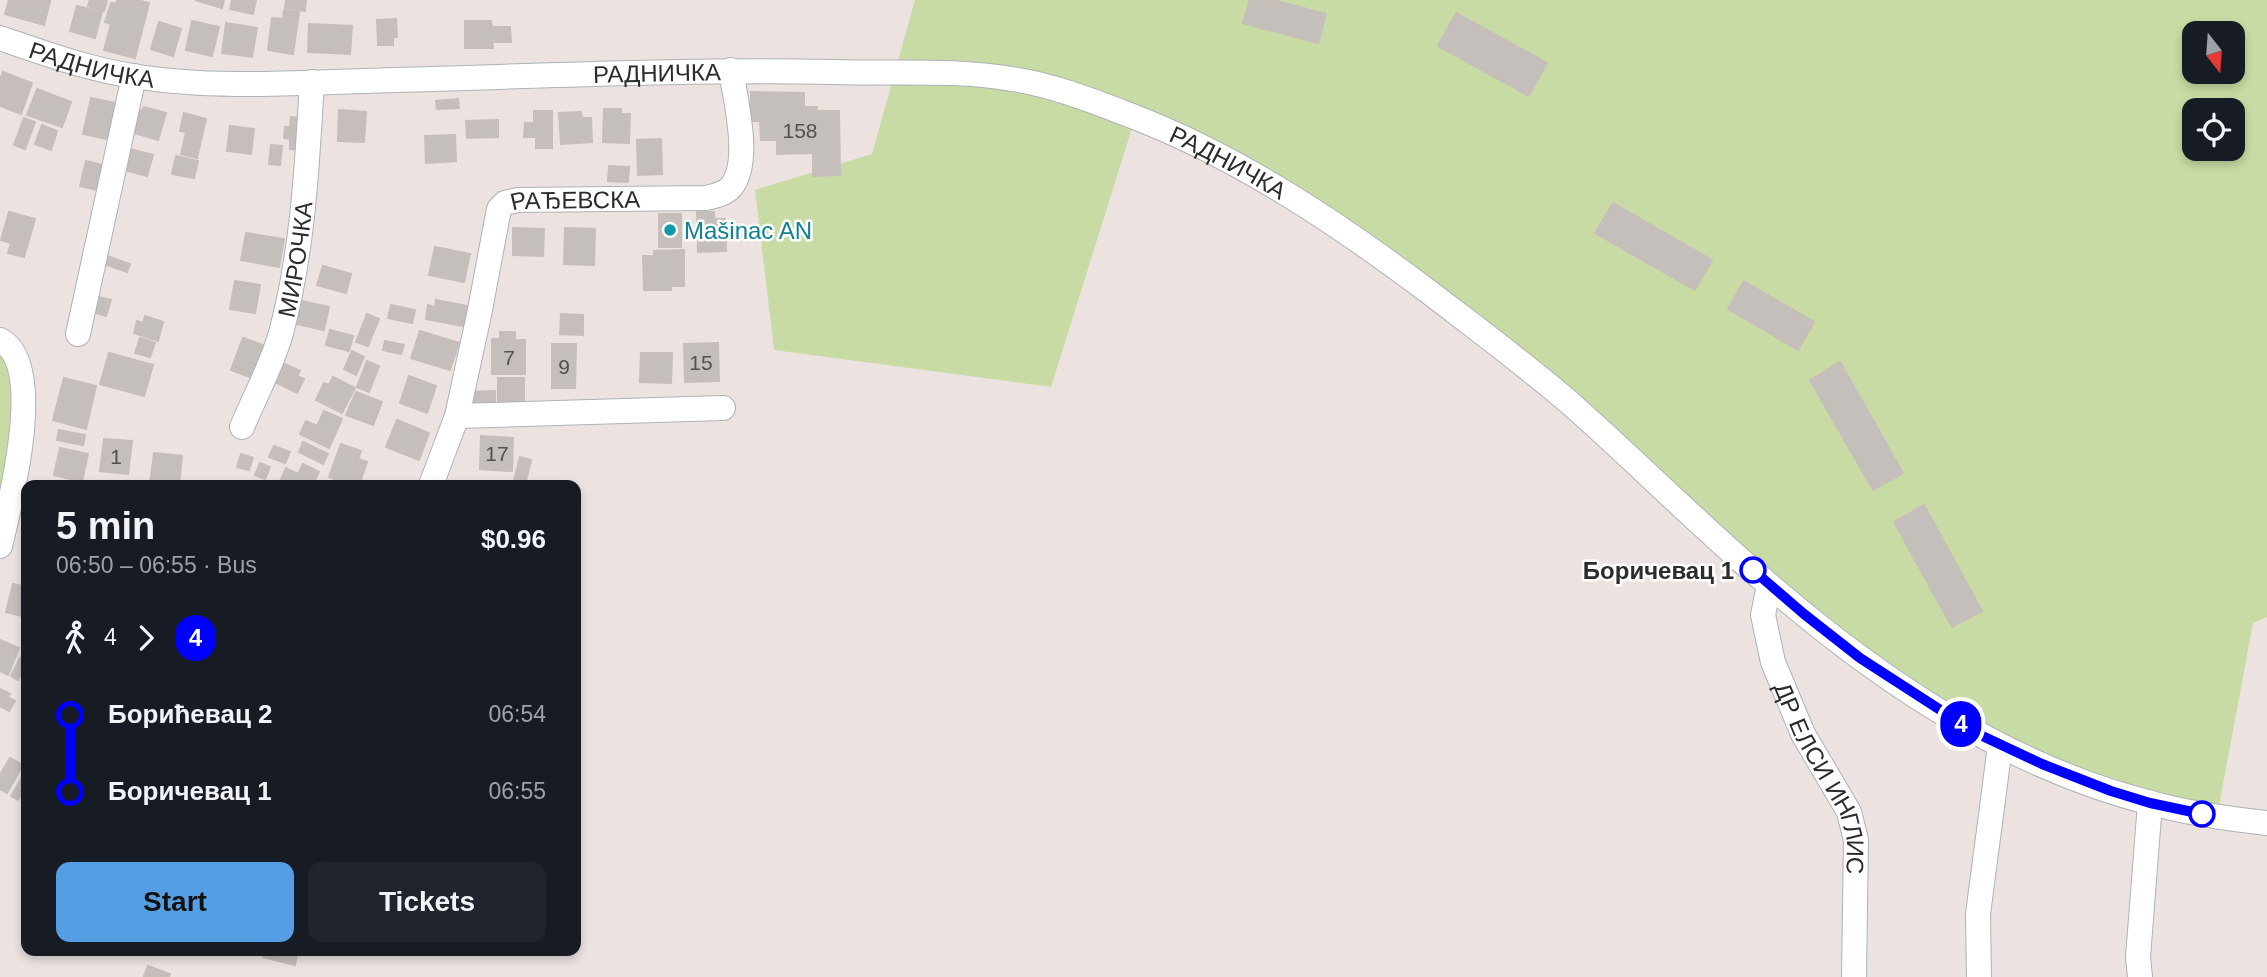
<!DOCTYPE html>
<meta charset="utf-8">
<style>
body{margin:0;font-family:Arial,sans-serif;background:#20242c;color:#f1f3f6;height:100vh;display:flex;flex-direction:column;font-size:26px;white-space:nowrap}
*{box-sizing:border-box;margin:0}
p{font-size:23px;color:#9ea1a6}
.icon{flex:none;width:38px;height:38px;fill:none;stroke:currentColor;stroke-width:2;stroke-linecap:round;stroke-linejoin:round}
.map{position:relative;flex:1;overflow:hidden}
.sheet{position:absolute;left:21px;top:480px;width:560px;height:476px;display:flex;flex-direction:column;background:#171b24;border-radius:14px;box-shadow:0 4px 10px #0003}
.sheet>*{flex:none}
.badge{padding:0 14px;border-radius:23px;font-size:24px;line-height:46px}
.needle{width:46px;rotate:163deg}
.fabs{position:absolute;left:2182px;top:21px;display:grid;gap:14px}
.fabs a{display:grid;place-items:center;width:63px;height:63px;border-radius:14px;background:#171b24;box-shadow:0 4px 10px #0003;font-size:35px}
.map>.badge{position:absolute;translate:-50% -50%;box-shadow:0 0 0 4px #fff}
.legs{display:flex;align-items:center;gap:10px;height:77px;padding:0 35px;font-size:23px}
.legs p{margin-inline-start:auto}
.headline{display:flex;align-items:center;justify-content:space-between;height:119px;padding:0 35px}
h1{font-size:38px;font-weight:700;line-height:52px}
.primary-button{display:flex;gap:14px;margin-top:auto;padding:14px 35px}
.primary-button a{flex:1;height:80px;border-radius:14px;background:#559ee4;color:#111;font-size:28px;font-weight:700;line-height:80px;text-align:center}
.primary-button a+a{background:#20242c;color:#f1f3f6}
ul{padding:0 35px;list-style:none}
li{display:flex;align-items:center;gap:24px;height:77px;font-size:26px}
li i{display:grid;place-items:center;width:10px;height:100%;margin:0 9px;background:currentColor}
li i::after{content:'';width:18px;height:18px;margin:-9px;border:5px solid;border-radius:50%;background:#171b24}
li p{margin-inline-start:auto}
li:first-child i{background:linear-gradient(#0000 50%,currentColor 0)}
li:last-child i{background:linear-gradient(currentColor 50%,#0000 0)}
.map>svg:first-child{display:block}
.green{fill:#c9dba4;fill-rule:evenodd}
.building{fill:#c5bfbc;stroke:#c7beba;stroke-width:2}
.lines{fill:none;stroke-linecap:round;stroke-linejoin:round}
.minor-casing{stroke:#adb2b7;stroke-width:26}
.minor{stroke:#fff;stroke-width:24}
.line-1-casing{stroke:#fff;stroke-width:16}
.line-1{stroke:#00f;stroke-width:10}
.culture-dot{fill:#0f9aa8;stroke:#fff;stroke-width:2.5}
.stop-1-dot{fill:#fff;stroke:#00f;stroke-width:3.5}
.labels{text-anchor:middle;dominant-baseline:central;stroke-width:5;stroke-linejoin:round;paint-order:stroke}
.number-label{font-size:21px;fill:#525150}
.street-label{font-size:24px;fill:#2c2c2c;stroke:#fff}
.culture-label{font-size:24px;fill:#0d838f;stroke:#fff;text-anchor:start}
.stop-label{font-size:24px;font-weight:bold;fill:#2c2c2c;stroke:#fff;text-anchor:end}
</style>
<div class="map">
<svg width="2267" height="977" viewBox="0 0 2267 977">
<rect width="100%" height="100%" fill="#ece3e1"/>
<g class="green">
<path d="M915,0H2267V617L2253,623L2219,806L2185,801L2111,782L1977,724L1804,604L1568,392L1138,109L1051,387L774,350L755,190L872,154ZM2194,33H2233V72H2194ZM2194,110H2233V149H2194Z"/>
<path d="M0,352L14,372L4,496L0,510Z"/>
</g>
<g class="building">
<path d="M9,0L50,1L44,25L5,14Z"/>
<path d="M90,0H107L104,11L88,6Z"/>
<path d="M117,0H137L149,3L135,58L104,50L111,24L105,22L111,3L116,4Z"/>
<path d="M195,0H224L222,8Z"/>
<path d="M232,0H256L253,14L230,9Z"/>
<path d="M286,0H306L305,11L285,8Z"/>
<path d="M1250,0H1273L1326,14L1318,43L1243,23Z"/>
<path d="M77,6L102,12L95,38L70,31Z"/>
<path d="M284,10L299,12L293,54L268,50L272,18L283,19Z"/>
<path d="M1456,13L1547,63L1529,96L1438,46Z"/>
<path d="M396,19L397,37H393V45H378L377,20Z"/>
<path d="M192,21L219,27L212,56L186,50Z"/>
<path d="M465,21H491L492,27H510L511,42H492L493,48H465Z"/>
<path d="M159,22L181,29L173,56L151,49Z"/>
<path d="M226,23L257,28L252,57L222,53Z"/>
<path d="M309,24L352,26L350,54L308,52Z"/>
<path d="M3,72L32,83L21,114L0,106V80Z"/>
<path d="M37,89L71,102L62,127L27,115Z"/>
<path d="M751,92L804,93V107H817L816,111H839L840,175L813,176V153L777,154V140H761L760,121H751Z"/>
<path d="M91,98L120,104L112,140L83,134Z"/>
<path d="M458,99L459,108L437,109L436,101Z"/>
<path d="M144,107L166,113L158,140L128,131L134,109L142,111Z"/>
<path d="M604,109H621V114H630L629,143L603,142Z"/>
<path d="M339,110L366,112L364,142L338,141Z"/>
<path d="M534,111H552V148H536V137H524L525,123H534Z"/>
<path d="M581,112L582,118H591L592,142L561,144L559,113Z"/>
<path d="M184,113L206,119L197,158L181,154L186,132L180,131Z"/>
<path d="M291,117L306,119L303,150L290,149V139L284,138L285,127H290Z"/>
<path d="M24,118L35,122L25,149L14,145Z"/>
<path d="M498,120V137L467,138L466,121Z"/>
<path d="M42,125L57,131L51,150L35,144Z"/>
<path d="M230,126L254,129L251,154L227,151Z"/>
<path d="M455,135L456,161L426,163L425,136Z"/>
<path d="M661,139L662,174L638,175L637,140Z"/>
<path d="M271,145L282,146L280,165L269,164Z"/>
<path d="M126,148L153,155L147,176L121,169Z"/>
<path d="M176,156L198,161L194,178L172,174Z"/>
<path d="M86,161L111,167L106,192L80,186Z"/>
<path d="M609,166L629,167L628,182L608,181Z"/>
<path d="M1613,203L1712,260L1695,290L1595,233Z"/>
<path d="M9,212L35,219L24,257L8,253L11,243L1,240Z"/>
<path d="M697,212H714V219H725L726,251L698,252Z"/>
<rect x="659" y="214" width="22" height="33"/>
<path d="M513,228L544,229L543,256L513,255Z"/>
<path d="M565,228L595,229L594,265L564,264Z"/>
<path d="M246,233L284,239L279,267L241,260Z"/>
<path d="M435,247L470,254L464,282L429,275Z"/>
<path d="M684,250V286H671V290H644L643,256H654V251Z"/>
<path d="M107,256L130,264L127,272L104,264Z"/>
<path d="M323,266L351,274L346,293L317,285Z"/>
<path d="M235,281L260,285L255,313L230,309Z"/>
<path d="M1744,281L1814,322L1798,350L1728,309Z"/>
<path d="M99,297L111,300L106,316L94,312Z"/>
<path d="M297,300L329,307L324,330L292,323Z"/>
<path d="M436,300L467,306L463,326L426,319L428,305L435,307Z"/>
<path d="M391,305L415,310L412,323L388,318Z"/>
<path d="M367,314L379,319L368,346L356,342Z"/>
<path d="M561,314L583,315V335L560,334Z"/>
<path d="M145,316L163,322L158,341L134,333L137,321L143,323Z"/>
<path d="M330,330L353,336L349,351L326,345Z"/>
<path d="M420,331L459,343L450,370L411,358Z"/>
<path d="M500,332H515V340H525V374H492V339H500Z"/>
<path d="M140,338L155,343L150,357L135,353Z"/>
<path d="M243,338L263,345L250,377L231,370Z"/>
<path d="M385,341L404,345L401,354L383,350Z"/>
<path d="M718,343L719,381L685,382L684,344Z"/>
<path d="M552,344H576L575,388H552Z"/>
<path d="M352,351L364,357L356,375L344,369Z"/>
<path d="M109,353L153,365L144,396L100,384Z"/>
<path d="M641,353H672L671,383L640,382Z"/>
<path d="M367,361L379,366L369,392L357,387Z"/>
<path d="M1840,362L1903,473L1873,490L1810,380Z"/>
<path d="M283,363L300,371L297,376L304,379L297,393L273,381Z"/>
<path d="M409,376L436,386L427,413L400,403Z"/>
<path d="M333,377L355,388L342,413L316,400L324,383L329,385Z"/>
<path d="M64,378L96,386L86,429L53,420Z"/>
<rect x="498" y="378" width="26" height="23"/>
<path d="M495,391V401L471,402L470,392Z"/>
<path d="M356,392L382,402L373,425L346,415Z"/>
<path d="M324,411L342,419L329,448L300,434L306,421L317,426Z"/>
<path d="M397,420L429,433L419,460L386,447Z"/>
<path d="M59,430L85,435L83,445L57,440Z"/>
<path d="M481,436L513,438L512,471L480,469Z"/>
<path d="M104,439L132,441L128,474L100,471Z"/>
<path d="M303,442L328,454L323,464L299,452Z"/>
<path d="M341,444L361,451L358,459L367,462L359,485H350L329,477Z"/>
<path d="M274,446L290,452L285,463L269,457Z"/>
<path d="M60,448L88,454L82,482L54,475Z"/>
<path d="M154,453L182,456L179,485L150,484Z"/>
<path d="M241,454L253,458L249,470L237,467Z"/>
<path d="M520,457L531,460L525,485H513Z"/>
<path d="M260,463L270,467L265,479L255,475Z"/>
<path d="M303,464L319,472L312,485L279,484L286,468L298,474Z"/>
<path d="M1924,505L1982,611L1952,627L1894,522Z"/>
<path d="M13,584L26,587V617L6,612Z"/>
<path d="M0,640L19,648L8,675L0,671Z"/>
<path d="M20,658L26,664L18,680L11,676Z"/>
<path d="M0,689L10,694L8,697L15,701L9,711L0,706Z"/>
<path d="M10,758L23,765L7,793L0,789V775Z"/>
<path d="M26,771V787L18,800L11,796Z"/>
<path d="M265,950H298L295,965L263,957Z"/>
<path d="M148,966L170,974L169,977L144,976Z"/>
</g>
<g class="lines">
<g class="minor-casing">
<g id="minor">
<path id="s1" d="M0,38C44,53 87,69 133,76C219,90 309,82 396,80C543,76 689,69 836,72C894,74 954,69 1012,79C1053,85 1093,101 1132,116C1241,158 1340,225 1433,295C1480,331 1527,366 1571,404C1640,465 1705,531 1775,590C1886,685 2013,769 2155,804C2192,814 2230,819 2267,823"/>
<path d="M78,334L134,76"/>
<path d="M0,340C47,364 10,504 0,546"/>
<path d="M457,416L723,408"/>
<path id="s2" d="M242,427C255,396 272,365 281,333C303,251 307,166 312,82"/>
<path id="s3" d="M431,485L457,416L479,315L499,209L505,203L518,200L706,198C714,196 725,194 731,187C752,162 735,99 731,70"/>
<path id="s4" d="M1769,585L1763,615L1773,662L1803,734L1849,812L1856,840L1854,977"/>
<path d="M1979,977L1978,914L2000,746"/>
<path d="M2140,977L2138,957L2150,803"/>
</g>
</g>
<use href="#minor" class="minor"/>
</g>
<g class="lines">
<g class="line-1-casing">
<path id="line-1" d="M1753,570L1804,614L1860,658L1976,733L2042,764L2111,791L2150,803L2202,814"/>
</g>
<use href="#line-1" class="line-1"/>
</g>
<circle class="culture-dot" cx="670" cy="230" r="7"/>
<g class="stop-1-dot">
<circle cx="1753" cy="570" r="12"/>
<circle cx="2202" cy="814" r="12"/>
</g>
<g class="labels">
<g class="number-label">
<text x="800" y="130">158</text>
<text x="509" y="357">7</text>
<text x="701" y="362">15</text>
<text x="564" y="366">9</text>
<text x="497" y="453">17</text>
<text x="116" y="456">1</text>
</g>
<g class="street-label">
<text stroke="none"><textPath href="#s1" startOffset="96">РАДНИЧКА</textPath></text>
<text stroke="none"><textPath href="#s1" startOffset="663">РАДНИЧКА</textPath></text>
<text stroke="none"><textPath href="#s1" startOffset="1251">РАДНИЧКА</textPath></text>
<text stroke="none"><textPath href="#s3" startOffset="364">РАЂЕВСКА</textPath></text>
<text stroke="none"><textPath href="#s2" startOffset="177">МИРОЧКА</textPath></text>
<text stroke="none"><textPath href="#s4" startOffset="206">ДР ЕЛСИ ИНГЛИС</textPath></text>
</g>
<g class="culture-label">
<text x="684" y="230">Mašinac AN</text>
</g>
<g class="stop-label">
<text x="1734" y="570">Боричевац 1</text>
</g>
</g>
</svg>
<div class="fabs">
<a><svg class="needle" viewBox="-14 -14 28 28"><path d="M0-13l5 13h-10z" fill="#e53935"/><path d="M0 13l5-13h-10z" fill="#9ea1a6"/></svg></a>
<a><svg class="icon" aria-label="locate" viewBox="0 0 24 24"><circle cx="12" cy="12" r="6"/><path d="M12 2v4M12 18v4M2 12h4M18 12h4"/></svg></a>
</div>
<b class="badge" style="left:1961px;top:724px;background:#00f;color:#fff">4</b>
<section class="sheet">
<div class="headline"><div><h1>5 min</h1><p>06:50 – 06:55 · Bus</p></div><b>$0.96</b></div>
<div class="legs"><svg class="icon" aria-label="walk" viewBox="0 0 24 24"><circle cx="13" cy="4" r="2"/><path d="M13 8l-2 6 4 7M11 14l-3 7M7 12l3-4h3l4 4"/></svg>4<svg class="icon" aria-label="forward" viewBox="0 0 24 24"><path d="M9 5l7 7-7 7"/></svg><b class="badge" style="background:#00f;color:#fff">4</b></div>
<ul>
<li><i style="color:#00f"></i><b>Борићевац 2</b><p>06:54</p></li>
<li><i style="color:#00f"></i><b>Боричевац 1</b><p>06:55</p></li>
</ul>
<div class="primary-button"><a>Start</a><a>Tickets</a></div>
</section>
</div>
